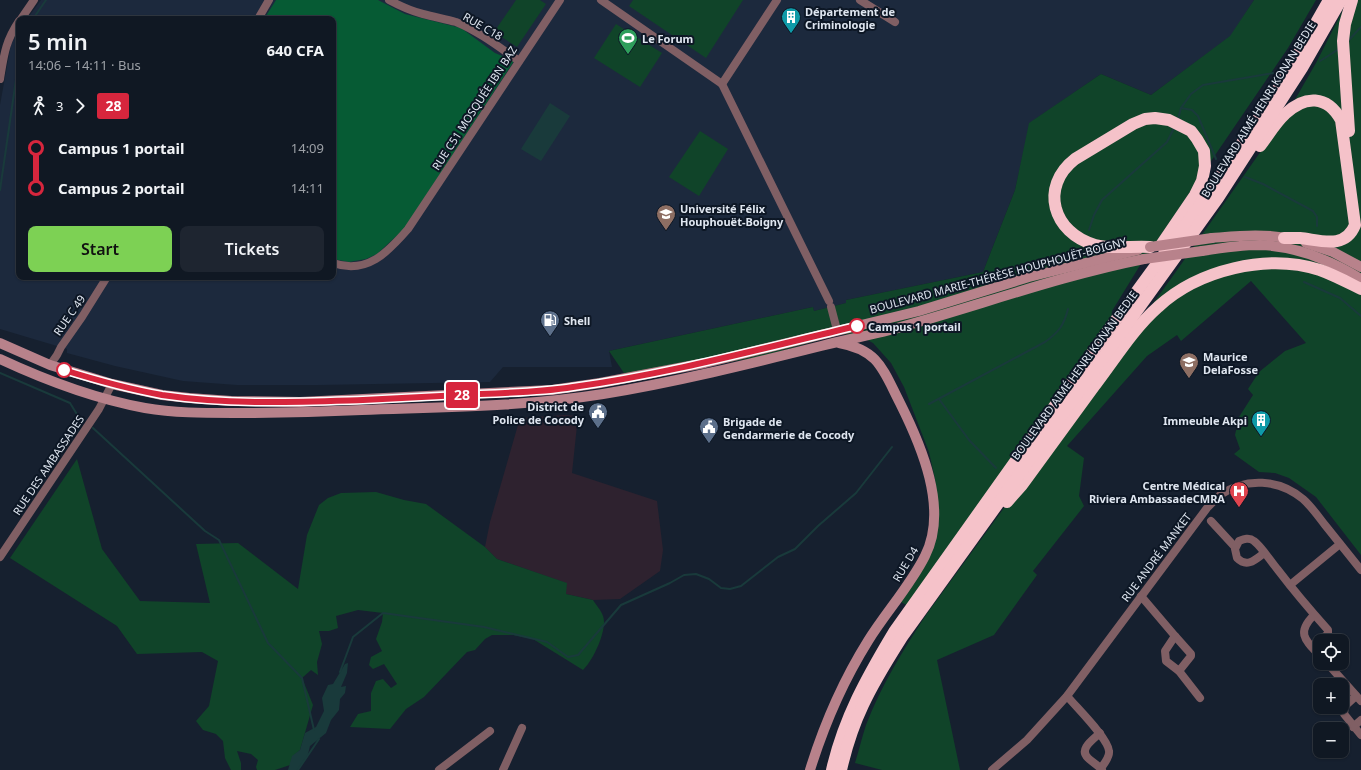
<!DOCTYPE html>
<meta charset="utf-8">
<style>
body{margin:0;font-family:"Noto Sans",sans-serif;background:#1e2530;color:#f1f3f6;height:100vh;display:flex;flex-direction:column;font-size:15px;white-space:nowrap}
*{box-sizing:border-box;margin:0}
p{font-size:13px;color:#9ca0a6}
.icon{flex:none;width:22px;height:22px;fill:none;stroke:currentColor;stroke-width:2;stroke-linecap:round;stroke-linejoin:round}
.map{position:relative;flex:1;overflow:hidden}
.drawer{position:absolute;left:16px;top:16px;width:320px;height:264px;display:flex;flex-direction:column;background:#101823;border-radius:8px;box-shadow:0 1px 3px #0004,0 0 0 1px #303741}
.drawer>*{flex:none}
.badge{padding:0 8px;border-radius:3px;font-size:14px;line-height:26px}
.fabs{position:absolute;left:1313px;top:634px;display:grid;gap:8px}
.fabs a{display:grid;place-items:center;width:36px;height:36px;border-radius:8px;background:#101823;box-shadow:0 1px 3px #0004,0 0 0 1px #303741;font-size:20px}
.map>.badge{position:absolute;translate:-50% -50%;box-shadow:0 0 0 2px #fff}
.legs{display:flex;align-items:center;gap:6px;height:44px;padding:0 12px;font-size:13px}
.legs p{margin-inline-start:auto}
.overview{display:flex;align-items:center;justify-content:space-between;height:68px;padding:0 12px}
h1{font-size:22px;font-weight:600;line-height:30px}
.button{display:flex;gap:8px;margin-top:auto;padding:8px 12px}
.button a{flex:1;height:46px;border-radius:8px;background:#7dd154;color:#111;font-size:16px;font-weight:600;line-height:46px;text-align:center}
.button a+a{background:#1e2530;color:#f1f3f6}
ul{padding:0 12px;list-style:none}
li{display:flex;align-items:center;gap:14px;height:40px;font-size:15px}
li i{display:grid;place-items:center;width:6px;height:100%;margin:0 5px;background:currentColor}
li i::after{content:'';width:10px;height:10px;margin:-5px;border:3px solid;border-radius:50%;background:#101823}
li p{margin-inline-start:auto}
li:first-child i{background:linear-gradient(#0000 50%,currentColor 0)}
li:last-child i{background:linear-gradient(currentColor 50%,#0000 0)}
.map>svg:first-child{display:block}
.built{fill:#1c293d}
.industrial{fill:#2e222f}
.green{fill:#104429}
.forest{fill:#065b34}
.water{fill:#193a3b}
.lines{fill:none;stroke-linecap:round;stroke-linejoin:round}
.stream{stroke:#193a3b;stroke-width:2}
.minor{stroke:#805f64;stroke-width:8}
.secondary{stroke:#b8828b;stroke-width:10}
.motorway{stroke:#f5c2c9;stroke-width:12}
.secondary-bridge{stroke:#b8828b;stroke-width:10}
.line-1-casing{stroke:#fff;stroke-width:9}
.line-1{stroke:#d7263d;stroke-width:6}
.stop-1-dot{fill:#fff;stroke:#d7263d;stroke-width:2}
.labels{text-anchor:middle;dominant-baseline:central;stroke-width:4;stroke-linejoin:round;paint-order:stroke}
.poi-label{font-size:11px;font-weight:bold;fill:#dfe6f0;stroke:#0d1725;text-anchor:start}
.street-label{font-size:11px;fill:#dfe6f0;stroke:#0d1725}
.stop-label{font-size:11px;font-weight:bold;fill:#dfe6f0;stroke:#0d1725;text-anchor:start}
</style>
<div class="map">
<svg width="1361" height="770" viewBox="0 0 1361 770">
<rect width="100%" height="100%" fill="#16202f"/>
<path class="built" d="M41,0H1254L1231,36L1151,95L1101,74L1030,123L1015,190L983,272L846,300V303L814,311L813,307L609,351L612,367H503L490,382L318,385H237L183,381L115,366L67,353V349L0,329V105L11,44L19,30V277H333V19H27Z"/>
<path class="industrial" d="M565,415L578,416L572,473L657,501L663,550L660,571L620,599L593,600L566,594V583L497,559L485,547L490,522L520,418Z"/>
<g class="green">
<path d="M516,0H540L546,4L517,47L494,32Z"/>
<path d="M633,0H743L706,58L629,6Z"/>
<path d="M1254,0H1316L1288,48L1139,267L1112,311L1111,319L908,606L901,602L918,578L937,501L935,479L929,452L904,387L891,363L873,343L860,336L841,334L760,357L628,379L609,351L813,307L814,311L846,303V300L983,272L1015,190L1029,123L1101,74L1151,95L1230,36Z"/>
<path d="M1348,0H1361V555L1316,497L1289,478L1275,473L1259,472L1234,454L1240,449L1235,435L1239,417L1253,395L1248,389L1259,372L1285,351L1306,343L1251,281L1181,341L1177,335L1147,356L1067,446L1084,458L1079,496L1084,506L1033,571L1037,575L994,635L937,660L960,770H882L855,763C859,750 862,737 866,725C881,686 903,650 926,615L1170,280L1285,117L1316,63Z"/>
<path d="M616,24L662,53L640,87L594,58Z"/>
<path d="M700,131L728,149L699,196L669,177Z"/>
<path d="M77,459L102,549L140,601L210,603L196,544L238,543L298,589L307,535L319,505L328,498L341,493L376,492L404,500L426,504L485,547L497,559L567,583L566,594L593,600C596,605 601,610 603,616C608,629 593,661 583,670L533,639L513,635H492L485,639L475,650L467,652L424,697L406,709L390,729L350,727L358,714L371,711V693L376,681L383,679L391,688L397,684L384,664L373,669L369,665L371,657L382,651L376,639L382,622L383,613L358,610L336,616L338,628L329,631H319L322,644L317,662L318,675L311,670L302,678L313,705L300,750L293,756L290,765L275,770H257L256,767L258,760L251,754L237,751L241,763V770H231L225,758L223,741L216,734L203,730L196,721L209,706L218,661L202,652L137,654L117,626L10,558Z"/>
</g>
<path class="forest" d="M276,0H378L405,14L461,28L495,53L514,61L404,229L377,254L366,259L349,262L333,259V19H264Z"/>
<g class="water">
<path d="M550,103L570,116L541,161L521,149Z"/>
<path d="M348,663L347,673L341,687L346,686L345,693L340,699L339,710L331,720L326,733L310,746L307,758L298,770H288L292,756L300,750L305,733L316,727L324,711L322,698L328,685L333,684L345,664Z"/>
</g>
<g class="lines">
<g class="stream">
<path d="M33,19L46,0"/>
<path d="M1348,41L1361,27"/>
<path d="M1320,61L1339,49"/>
<path d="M1181,108L1192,110L1198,116L1216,159"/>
<path d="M1178,119L1181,108L1191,94L1203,85L1273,73"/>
<path d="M1245,177L1263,184L1313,211L1317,217V226"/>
<path d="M0,190L19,59"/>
<path d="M1089,230L1094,215L1102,200L1167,142L1174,128"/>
<path d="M1304,282L1340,298L1361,316"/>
<path d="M0,373L70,403L78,416"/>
<path d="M939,399L969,440L996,468"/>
<path d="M929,404L1045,342C1059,332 1064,325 1068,309"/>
<path d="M93,428L205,531L219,540L268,643L302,678L314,730"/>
<path d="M340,672L353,637L383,613L484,627L547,642L568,657L578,655L621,605L670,583L684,575L696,574L709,579L721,588L730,589L741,586L778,557L795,549L818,526L856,493L892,447"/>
<path d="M298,770L317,742L319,739"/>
</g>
<g class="minor">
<path d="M389,0C400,6 411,11 423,14C434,17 445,19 456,22C478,31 499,47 519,61"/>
<path d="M601,0L722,84L829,301"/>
<path d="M860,0L895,22"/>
<path d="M21,19L34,0"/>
<path d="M258,19L269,0"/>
<path d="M0,79C4,55 5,42 19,21"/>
<path d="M722,84L777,0"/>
<path d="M333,263C367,275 388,252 408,229L560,0"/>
<path d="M831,307L837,330"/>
<path d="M50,365L57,355L61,347L82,317L107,277"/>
<path d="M1211,521L1235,547"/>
<path d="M1264,553C1255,560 1247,568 1237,558L1235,549L1239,541C1244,539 1249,537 1254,541C1262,547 1271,562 1278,570C1294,591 1311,611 1328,630V634L1311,646"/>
<path d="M0,557L99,409L112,384"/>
<path d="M1290,585L1340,544"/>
<path d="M1141,596L1175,636L1191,654V656L1179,671"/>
<path d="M1314,615C1296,633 1305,640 1320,656"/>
<path d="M1175,636L1165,651L1166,661L1179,671L1200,698"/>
<path d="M1327,663L1361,701"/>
<path d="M1067,696C1077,708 1108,738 1109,751C1110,757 1104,764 1101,768"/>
<path d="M1356,696L1345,706L1344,714L1361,735"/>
<path d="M1353,727L1361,720"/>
<path d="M1100,733C1094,739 1078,749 1088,758C1092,762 1098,765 1102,770"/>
<path d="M439,770L490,731"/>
<path d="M503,770L522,728"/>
<path d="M992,770L1027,740L1067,696L1207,508C1211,504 1216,499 1220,495C1246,477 1279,479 1303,499C1311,506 1318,516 1325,525C1337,540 1349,555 1361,570"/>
</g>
<g class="secondary">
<path d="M1212,238C1238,236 1264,233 1291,239"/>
<path d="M1306,243L1333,252L1361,267"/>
<path d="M1202,251C1221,248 1240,245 1260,245C1297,246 1330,260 1361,279"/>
<path d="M0,343L50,365L112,384L162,395L189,398L231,401L300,402L552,390L600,383L705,363L919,311L1029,277L1138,250"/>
<path d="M0,359C45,380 96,399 145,408C174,413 203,413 233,413C276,413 319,412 362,410C442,407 523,407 603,394C676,382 749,364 821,346C844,340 867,336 890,330C975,307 1058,276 1144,259"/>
<path d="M810,770C824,725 843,681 868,641C886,612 910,586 925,556C949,509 921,445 900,403C883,370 879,350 839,343"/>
</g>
<g class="motorway">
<path d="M1349,131L1343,41L1345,24L1352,0"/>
<path d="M1260,146C1268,136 1275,123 1285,114C1305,95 1327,95 1341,120L1355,225C1345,250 1320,240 1300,238C1295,238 1289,238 1284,238"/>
<path d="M1150,247C1134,246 1109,249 1095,245C1053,233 1039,187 1075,159L1133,124L1145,119L1155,118L1169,120L1191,131L1197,139L1204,151L1205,166L1202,181L1195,195L1161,245"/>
<path d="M1007,502L1022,485C1046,452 1071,418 1095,385C1115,359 1133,329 1158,307C1198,270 1267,253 1320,270C1334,275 1347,282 1361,289"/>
<path d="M832,770C844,718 867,677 894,632L1113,324L1213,187L1281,84L1329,0"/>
<path d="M841,770C846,748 853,726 863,705C874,681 888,659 902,637L1218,198L1302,68L1341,0"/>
</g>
<g class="secondary-bridge">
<path d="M1150,247L1212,238"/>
<path d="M1144,259L1202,251"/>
</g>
</g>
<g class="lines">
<g class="line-1-casing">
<path id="line-1" d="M64,370C96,380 129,389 162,395C228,405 296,402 363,400C402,398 441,396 480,394C511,393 542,392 573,387C669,374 763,348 857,326"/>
</g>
<use href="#line-1" class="line-1"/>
</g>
<defs>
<g id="building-pin" transform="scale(1)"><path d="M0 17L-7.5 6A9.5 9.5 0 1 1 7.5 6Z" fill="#0f9aa8" stroke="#0d1725"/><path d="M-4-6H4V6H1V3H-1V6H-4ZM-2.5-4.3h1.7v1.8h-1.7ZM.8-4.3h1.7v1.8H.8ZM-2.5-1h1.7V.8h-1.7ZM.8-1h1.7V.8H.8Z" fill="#fff"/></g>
<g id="stadium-pin" transform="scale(1)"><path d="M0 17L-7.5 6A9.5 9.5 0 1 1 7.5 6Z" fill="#2e9e5b" stroke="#0d1725"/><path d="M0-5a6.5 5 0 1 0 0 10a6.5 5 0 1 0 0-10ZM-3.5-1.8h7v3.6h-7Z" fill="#fff"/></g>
<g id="university-pin" transform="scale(1)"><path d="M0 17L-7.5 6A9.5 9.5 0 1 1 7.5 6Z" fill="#8d6e63" stroke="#0d1725"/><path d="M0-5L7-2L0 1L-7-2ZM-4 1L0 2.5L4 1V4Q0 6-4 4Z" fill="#fff"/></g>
<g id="fuel-pin" transform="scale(1)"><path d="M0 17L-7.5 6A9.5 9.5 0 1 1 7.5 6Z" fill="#5c6f8a" stroke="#0d1725"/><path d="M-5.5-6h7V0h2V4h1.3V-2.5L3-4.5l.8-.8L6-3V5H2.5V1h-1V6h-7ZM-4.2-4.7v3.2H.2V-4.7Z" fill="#fff"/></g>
<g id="school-pin" transform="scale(1)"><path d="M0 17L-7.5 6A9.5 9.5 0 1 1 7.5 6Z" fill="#8d6e63" stroke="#0d1725"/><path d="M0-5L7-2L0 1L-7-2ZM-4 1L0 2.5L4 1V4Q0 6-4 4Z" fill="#fff"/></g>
<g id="civic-pin" transform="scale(1)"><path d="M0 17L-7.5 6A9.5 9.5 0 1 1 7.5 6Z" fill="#5c6f8a" stroke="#0d1725"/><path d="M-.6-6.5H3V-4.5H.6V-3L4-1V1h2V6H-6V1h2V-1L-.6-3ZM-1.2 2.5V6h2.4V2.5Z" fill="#fff"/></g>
<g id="hospital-pin" transform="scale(1)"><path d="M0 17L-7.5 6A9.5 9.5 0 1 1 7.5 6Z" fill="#e0444e" stroke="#0d1725"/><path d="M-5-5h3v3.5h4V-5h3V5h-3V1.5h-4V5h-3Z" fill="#fff"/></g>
</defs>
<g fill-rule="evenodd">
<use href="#building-pin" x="791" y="17"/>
<use href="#stadium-pin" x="628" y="38"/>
<use href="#university-pin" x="666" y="214"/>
<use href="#fuel-pin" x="550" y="320"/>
<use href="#school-pin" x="1189" y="362"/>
<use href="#civic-pin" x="598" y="412"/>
<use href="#building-pin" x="1261" y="420"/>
<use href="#civic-pin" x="709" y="427"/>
<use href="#hospital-pin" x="1239" y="491"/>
</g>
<g class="stop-1-dot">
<circle cx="857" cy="326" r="7"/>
<circle cx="64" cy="370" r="7"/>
</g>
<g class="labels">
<g class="poi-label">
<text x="805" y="11">Département de<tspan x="805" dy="13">Criminologie</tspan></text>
<text x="642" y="38">Le Forum</text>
<text x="680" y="208">Université Félix<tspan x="680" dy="13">Houphouët-Boigny</tspan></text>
<text x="564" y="320">Shell</text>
<text x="1203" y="356">Maurice<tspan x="1203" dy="13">DelaFosse</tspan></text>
<text x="584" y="406" text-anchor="end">District de<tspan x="584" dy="13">Police de Cocody</tspan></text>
<text x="1247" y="420" text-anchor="end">Immeuble Akpi</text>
<text x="723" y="421">Brigade de<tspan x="723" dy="13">Gendarmerie de Cocody</tspan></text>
<text x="1225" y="485" text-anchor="end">Centre Médical<tspan x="1225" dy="13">Riviera AmbassadeCMRA</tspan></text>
</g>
<g class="street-label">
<text transform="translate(483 26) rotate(30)">RUE C18</text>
<text transform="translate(474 108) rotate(-57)">RUE C51 MOSQUÉE IBN BAZ</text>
<text transform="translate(1258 109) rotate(-58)">BOULEVARD AIMÉ HENRI KONAN BEDIE</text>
<text transform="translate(998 275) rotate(-15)">BOULEVARD MARIE-THÉRÈSE HOUPHOUËT-BOIGNY</text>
<text transform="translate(69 315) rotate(-55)">RUE C 49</text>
<text transform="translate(1074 375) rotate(-54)">BOULEVARD AIMÉ HENRI KONAN BEDIE</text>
<text transform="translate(48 465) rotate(-56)">RUE DES AMBASSADES</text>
<text transform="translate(1156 557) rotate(-53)">RUE ANDRÉ MANKET</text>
<text transform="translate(905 564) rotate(-59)">RUE D4</text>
</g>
<g class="stop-label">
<text x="868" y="326">Campus 1 portail</text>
</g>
</g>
</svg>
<div class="fabs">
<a><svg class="icon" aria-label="locate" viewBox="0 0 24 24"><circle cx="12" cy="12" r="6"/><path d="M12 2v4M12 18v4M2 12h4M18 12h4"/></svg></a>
<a>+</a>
<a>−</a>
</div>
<b class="badge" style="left:462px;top:395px;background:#d7263d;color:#fff">28</b>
<section class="drawer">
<div class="overview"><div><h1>5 min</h1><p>14:06 – 14:11 · Bus</p></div><b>640 CFA</b></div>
<div class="legs"><svg class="icon" aria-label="walk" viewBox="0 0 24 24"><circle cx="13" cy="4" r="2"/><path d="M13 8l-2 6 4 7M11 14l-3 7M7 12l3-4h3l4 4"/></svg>3<svg class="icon" aria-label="forward" viewBox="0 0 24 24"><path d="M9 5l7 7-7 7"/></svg><b class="badge" style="background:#d7263d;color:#fff">28</b></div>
<ul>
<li><i style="color:#d7263d"></i><b>Campus 1 portail</b><p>14:09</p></li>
<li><i style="color:#d7263d"></i><b>Campus 2 portail</b><p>14:11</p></li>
</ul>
<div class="button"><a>Start</a><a>Tickets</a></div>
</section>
</div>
